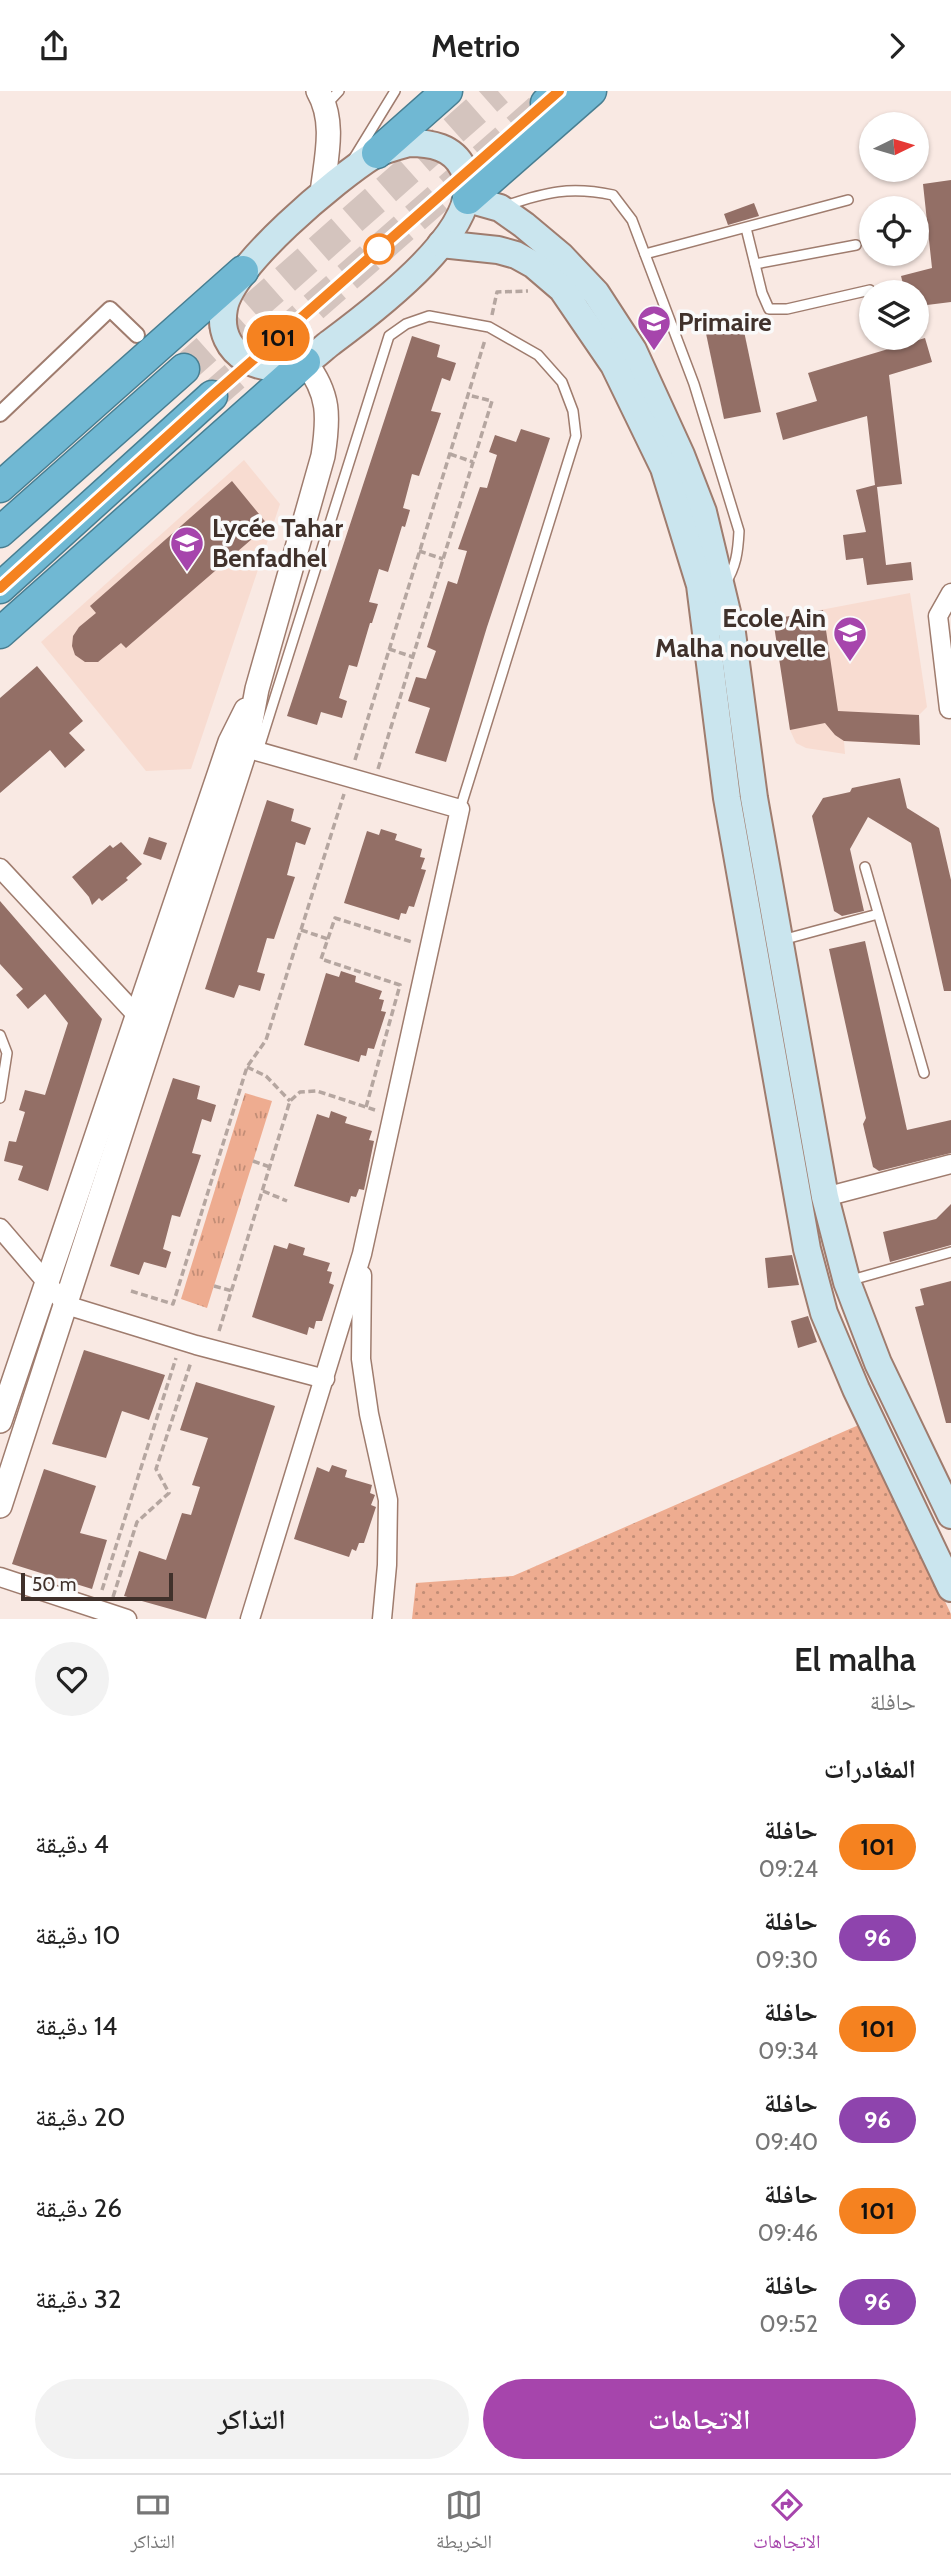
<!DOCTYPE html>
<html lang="ar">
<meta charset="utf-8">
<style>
body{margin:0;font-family:Cabin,"Noto Naskh Arabic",sans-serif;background:#f2f2f2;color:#222;direction:rtl;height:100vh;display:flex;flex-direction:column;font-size:26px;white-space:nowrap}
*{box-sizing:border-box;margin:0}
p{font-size:23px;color:#767676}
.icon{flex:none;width:38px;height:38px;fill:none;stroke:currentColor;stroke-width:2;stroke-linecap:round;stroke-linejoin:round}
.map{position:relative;height:1528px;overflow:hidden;direction:ltr}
.drawer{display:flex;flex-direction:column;background:#fff;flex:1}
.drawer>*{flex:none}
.badge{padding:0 14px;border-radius:23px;font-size:24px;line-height:46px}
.needle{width:46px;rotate:85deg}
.controls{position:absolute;left:859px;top:21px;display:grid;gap:14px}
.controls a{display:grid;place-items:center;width:70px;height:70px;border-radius:50%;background:#fff;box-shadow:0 2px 5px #0004;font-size:35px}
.scale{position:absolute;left:21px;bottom:18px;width:152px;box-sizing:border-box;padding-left:7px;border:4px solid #40312b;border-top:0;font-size:19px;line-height:24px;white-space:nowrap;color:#40312b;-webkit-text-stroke:5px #fafafa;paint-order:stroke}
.map>.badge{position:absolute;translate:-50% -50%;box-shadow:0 0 0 4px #fff}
h2{padding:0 35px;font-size:26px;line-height:63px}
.round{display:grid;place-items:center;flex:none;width:74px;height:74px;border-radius:37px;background:#f2f2f2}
.headline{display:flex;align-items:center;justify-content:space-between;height:119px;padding:0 35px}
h1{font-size:33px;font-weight:600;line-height:52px}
.action{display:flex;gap:14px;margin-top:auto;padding:14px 35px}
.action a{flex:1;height:80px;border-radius:42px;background:#a645ac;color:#fff;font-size:28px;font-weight:600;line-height:80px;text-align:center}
.action a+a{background:#f2f2f2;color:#222}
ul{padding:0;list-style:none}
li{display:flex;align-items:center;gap:21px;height:91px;padding:0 35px}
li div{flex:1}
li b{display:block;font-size:26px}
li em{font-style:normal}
li .badge{min-width:77px;font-weight:700;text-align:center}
header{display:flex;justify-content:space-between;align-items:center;height:91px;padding:0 35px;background:#fff;font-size:32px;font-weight:600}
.tab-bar{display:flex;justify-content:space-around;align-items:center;height:98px;border-top:2px solid #e0e0e0;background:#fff;font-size:19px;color:#767676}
.tab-bar a{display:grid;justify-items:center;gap:4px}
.tab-bar .on{color:#a645ac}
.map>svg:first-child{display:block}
.built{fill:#f8dcd1}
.grass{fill:url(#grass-dots)}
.park{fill:url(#park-tufts)}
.building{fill:#936f66}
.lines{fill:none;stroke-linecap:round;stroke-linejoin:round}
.trunk-tunnel{stroke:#d4c4be;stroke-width:30;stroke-dasharray:30 15;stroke-linecap:butt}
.service-casing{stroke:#9f7c6e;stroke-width:12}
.pedestrian-casing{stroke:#9f7c6e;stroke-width:18}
.minor-casing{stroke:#9f7c6e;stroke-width:21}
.tertiary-casing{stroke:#9f7c6e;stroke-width:26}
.secondary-casing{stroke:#9f7c6e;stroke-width:30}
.trunk-casing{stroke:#487e91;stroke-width:33}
.path{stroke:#b5a6a0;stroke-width:3.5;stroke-dasharray:7 3.5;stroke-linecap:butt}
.service{stroke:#fff;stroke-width:9}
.pedestrian{stroke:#fff;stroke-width:14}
.minor{stroke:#fff;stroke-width:18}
.tertiary{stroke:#fff;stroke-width:23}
.secondary{stroke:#cae5ee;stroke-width:26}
.trunk{stroke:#70b8d3;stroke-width:30}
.line-casing{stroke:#fff;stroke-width:16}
.line{stroke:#f58220;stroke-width:10}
.stop-dot{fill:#fff;stroke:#f58220;stroke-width:3.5}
.labels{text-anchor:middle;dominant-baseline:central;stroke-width:7;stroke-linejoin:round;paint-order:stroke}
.poi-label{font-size:26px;font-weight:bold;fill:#40312b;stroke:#fafafa;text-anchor:start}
</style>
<header><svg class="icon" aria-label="forward" viewBox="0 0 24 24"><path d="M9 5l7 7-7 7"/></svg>Metrio<svg class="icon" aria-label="share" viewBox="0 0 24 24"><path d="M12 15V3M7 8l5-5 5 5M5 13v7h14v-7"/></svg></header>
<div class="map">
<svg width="951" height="1528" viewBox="0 0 951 1528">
<defs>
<pattern id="grass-dots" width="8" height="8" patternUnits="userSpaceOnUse" patternTransform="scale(1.75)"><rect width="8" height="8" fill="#eeac90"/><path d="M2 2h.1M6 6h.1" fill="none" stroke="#c28d76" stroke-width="1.8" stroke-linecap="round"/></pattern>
<pattern id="park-tufts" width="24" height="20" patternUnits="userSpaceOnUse" patternTransform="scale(1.75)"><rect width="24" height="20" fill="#eeac90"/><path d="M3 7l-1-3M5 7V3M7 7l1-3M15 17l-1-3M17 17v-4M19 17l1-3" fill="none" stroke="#c28d76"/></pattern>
</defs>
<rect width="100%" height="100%" fill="#f9e9e3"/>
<g class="built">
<path d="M244,369L280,413L191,678L146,680L41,551Z"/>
<path d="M910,502L927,616L919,624L920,654L844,650L845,663L806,657L796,652L790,639L773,528Z"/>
</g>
<path class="grass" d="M861,1333L951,1523V1528H412L416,1492L513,1485Z"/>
<path class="park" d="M245,1002L272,1010L207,1217L181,1208Z"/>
<g class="building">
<path d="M951,89V211L919,215L918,201H905L901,185L932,177L923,93Z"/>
<path d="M754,112L759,125L728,134L724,123Z"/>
<path d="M741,226L761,321L724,328L704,233Z"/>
<path d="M412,245L440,254L437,266L456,272L450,290L442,287L431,320L441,322L419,385L412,383L403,417L410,419L405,436L402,435L388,481L379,478L369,511L378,513L372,532H370L357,576L349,574L339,607L347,610L342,627L321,621L317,634L287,625Z"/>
<path d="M925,247L932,271L889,284L902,393L877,396L886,474L911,471L913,489L867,494L863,467L846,469L843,444L866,441L856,399L875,394L867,325L783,349L776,322L817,310L808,282Z"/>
<path d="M521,338L550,347L487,536L446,671L415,662L430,617L408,610L416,586L426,588L436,560L427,556L448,490L457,493L467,460L458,458L480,396L487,397L497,364L489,361L495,344L516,351Z"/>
<path d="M232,390L268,434L126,557L121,552L98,571H85L75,564L72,555L73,545L79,536L96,522L90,515Z"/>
<path d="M823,519L838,620L919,624L920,654L844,650L835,644L825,632L790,639L773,528Z"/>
<path d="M37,575L83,630L69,642L85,659L65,677L50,659L0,702V607Z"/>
<path d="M900,687L907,717L939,737L951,789V900H944L911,752L868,726L850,758L864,820L842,825L834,820L812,725L823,707L850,701L852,697Z"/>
<path d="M267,709L294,718L291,730L311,737L305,754L296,751L287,784L295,786L274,848L267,847L257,881L265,883L260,900L239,894L234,907L205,898Z"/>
<path d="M381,738L397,743L395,749L422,758L420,766L425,767L421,778L426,779L414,816L409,815L406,823L401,822L399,829L344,812L367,740L379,744Z"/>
<path d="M149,746L167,752L161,769L143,763Z"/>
<path d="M121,751L142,773L126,787L128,789L102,810L99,807L92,814L89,806L72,786L110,754L113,757Z"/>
<path d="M0,810L102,928L48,1100L18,1089L23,1075L4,1070L9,1050L16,1051L25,1021L19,1019L25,999L45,1004L68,932L45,903L28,918L16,904L23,898L0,873Z"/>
<path d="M865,850L907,1039L951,1029V1062L879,1080L873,1076L863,1033L866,1027L829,858Z"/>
<path d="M341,880L356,885L355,891L382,900L379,908L384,909L381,920L386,921L374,958L368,957L366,965L361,964L359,971L304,954L326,882L339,886Z"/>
<path d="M173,987L200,995L197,1008L216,1014L211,1031L202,1028L192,1062L201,1064L180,1126L172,1124L163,1158L171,1161L166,1177L144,1171L139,1184L110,1175Z"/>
<path d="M331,1020L347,1026L345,1032L372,1040L369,1049L374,1050L364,1099L359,1098L356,1106L351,1105L349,1112L294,1095L317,1023L329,1027Z"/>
<path d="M951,1113V1154L890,1171L883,1141L936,1128Z"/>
<path d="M289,1152L305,1157L303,1164L330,1172L327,1180L332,1181L329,1192L334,1194L322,1230H316L314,1238L309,1236L307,1244L252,1226L274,1154L287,1158Z"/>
<path d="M792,1164L799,1194L768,1197L765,1167Z"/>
<path d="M951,1190V1332H946L915,1216L924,1214L920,1198Z"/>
<path d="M808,1225L817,1251L798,1257L791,1230Z"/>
<path d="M84,1259L165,1284L149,1329L122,1320L106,1367L52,1353Z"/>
<path d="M196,1291L275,1315L206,1528L124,1505L139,1460L166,1469L182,1422L191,1424L200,1396L192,1394L208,1347L180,1339Z"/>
<path d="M332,1374L347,1379L345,1386L372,1394L370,1402L375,1404L371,1414L376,1416L364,1452H359L356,1460L352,1458L349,1466L294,1448L317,1376L329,1381Z"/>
<path d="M44,1378L96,1395L80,1442L107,1449L92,1498L12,1473Z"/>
</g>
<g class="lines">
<g class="trunk-tunnel">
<path d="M184,278L498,0"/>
<path d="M212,305L546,12"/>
</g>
<g class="service-casing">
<g id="service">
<path d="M326,14L339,0"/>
<path d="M354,67L395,0"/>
<path d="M505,115C546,101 570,95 613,104L632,129L694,293L739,440C738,461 736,476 725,493"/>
<path d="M746,137L762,202L769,218H787L870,199"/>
<path d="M645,163L848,109"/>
<path d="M755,173L856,154"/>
<path d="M258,660L389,245L406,233L429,225L489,236L538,264L562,291L573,320L576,345L460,718"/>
<path d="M865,776L924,982"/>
<path d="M782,849L878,823"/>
<path d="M0,944L7,962L0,1007"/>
<path d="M848,1190L951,1161"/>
</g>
</g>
<g class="pedestrian-casing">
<path id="pedestrian" d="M0,323L110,218L137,244"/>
</g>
<g class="minor-casing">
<g id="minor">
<path d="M949,618L938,525L951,502"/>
<path d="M246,657L460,718L362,1163L250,1528"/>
<path d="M0,777L143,931"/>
<path d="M825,1106L951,1073"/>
<path d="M0,1137L66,1214L196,1254L325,1288"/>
<path d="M362,1184L361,1268L369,1323L388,1409L387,1474L382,1528"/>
<path d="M0,1486L127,1528"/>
</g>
</g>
<g class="tertiary-casing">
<g id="tertiary">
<path d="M318,0C336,31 326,67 322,102"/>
<path d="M0,1330L230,651L246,619"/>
<path d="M0,1415L246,657L257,598L323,365C329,326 330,303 305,271"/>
</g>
</g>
<g class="secondary-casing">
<g id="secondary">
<path d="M409,52C431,52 453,56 463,77C492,133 369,223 330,252C322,258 314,267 305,271C265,288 215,265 224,217C231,175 337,87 374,64C385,58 398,55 409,52Z"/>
<path d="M468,108L500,117L524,134L561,165L596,202L633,259L681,364L703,421L732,542L754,707L825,1106L847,1191L878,1272L951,1424"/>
<path d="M441,153L498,159L516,164L534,174L562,198L614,274L664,377L700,494L727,707L807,1158L824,1222L856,1298L951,1497"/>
</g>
</g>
<g class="trunk-casing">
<g id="trunk">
<path d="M546,12L559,0"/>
<path d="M377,62L447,0"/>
<path d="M468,108L591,0"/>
<path d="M0,396L243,180"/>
<path d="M0,441L184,278"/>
<path d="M0,497L212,305"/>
<path d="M0,542L305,271"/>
</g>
</g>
<g class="path">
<path d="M492,224L497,201L528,200"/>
<path d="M450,363L473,371"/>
<path d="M419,460L443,468"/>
<path d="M389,558L413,566"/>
<path d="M355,669L485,249"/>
<path d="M378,678L492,310L468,304"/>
<path d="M301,839L328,848"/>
<path d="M247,976L266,985L290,1010"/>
<path d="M366,1016L400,894L321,868L335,827L412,851"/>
<path d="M253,1070L270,1076"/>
<path d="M263,1100L287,1110"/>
<path d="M214,1195L232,1200"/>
<path d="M131,1200L173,1213L247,976L266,949L344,703"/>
<path d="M219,1240L290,1010L300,1001L317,1000L375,1019"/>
<path d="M102,1499L176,1267"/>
<path d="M113,1506L137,1431L169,1402L156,1378L191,1271"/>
</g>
<use href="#service" class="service"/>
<use href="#pedestrian" class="pedestrian"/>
<use href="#minor" class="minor"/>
<use href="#tertiary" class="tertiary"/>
<use href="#secondary" class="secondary"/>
<use href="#trunk" class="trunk"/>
</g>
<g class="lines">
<g class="line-casing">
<path id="line" d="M0,497L212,305L559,0"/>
</g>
<use href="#line" class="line"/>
</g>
<defs>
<g id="school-pin" transform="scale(1.75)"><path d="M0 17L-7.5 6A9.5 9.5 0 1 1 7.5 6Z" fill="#a645ac" stroke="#fafafa"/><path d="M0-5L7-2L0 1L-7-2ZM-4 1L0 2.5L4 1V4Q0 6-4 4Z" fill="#fff"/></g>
</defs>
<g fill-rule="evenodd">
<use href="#school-pin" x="654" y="231"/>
<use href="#school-pin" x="187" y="452"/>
<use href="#school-pin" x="850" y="542"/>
</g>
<circle class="stop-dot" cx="379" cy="158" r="14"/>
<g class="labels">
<g class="poi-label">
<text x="678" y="231">Primaire</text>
<text x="212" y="437">Lycée Tahar<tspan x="212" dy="30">Benfadhel</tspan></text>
<text x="826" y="527" text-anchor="end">Ecole Ain<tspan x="826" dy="30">Malha nouvelle</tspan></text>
</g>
</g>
</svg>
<div class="controls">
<a><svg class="needle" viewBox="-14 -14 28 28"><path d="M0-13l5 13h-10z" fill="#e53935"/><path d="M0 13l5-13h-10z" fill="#767676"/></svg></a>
<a><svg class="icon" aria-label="locate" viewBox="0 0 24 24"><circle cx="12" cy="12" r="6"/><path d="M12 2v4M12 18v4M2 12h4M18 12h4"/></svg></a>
<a><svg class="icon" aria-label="layers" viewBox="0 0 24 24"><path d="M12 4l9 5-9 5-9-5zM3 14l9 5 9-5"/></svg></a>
</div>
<div class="scale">50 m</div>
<b class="badge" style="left:278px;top:247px;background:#f58220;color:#111">101</b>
</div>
<section class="drawer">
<div class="headline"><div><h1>El malha</h1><p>حافلة</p></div><a class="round"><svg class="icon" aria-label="heart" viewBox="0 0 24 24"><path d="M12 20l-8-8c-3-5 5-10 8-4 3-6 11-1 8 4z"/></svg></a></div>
<h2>المغادرات</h2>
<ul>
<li><span class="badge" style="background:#f58220;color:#111">101</span><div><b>حافلة</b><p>09:24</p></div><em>4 دقيقة</em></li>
<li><span class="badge" style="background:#8e44ad;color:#fff">96</span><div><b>حافلة</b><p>09:30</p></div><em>10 دقيقة</em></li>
<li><span class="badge" style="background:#f58220;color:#111">101</span><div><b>حافلة</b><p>09:34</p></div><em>14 دقيقة</em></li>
<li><span class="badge" style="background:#8e44ad;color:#fff">96</span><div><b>حافلة</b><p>09:40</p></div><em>20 دقيقة</em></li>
<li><span class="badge" style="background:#f58220;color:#111">101</span><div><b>حافلة</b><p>09:46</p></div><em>26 دقيقة</em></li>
<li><span class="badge" style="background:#8e44ad;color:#fff">96</span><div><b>حافلة</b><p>09:52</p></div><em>32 دقيقة</em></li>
</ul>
<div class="action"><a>الاتجاهات</a><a>التذاكر</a></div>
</section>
<nav class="tab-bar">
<a class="on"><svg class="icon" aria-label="directions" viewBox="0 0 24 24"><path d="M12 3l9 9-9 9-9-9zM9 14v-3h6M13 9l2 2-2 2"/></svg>الاتجاهات</a>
<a><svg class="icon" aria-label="map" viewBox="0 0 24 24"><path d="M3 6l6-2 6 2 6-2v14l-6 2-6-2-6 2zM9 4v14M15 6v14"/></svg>الخريطة</a>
<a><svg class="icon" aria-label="tickets" viewBox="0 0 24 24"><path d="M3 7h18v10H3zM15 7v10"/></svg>التذاكر</a>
</nav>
